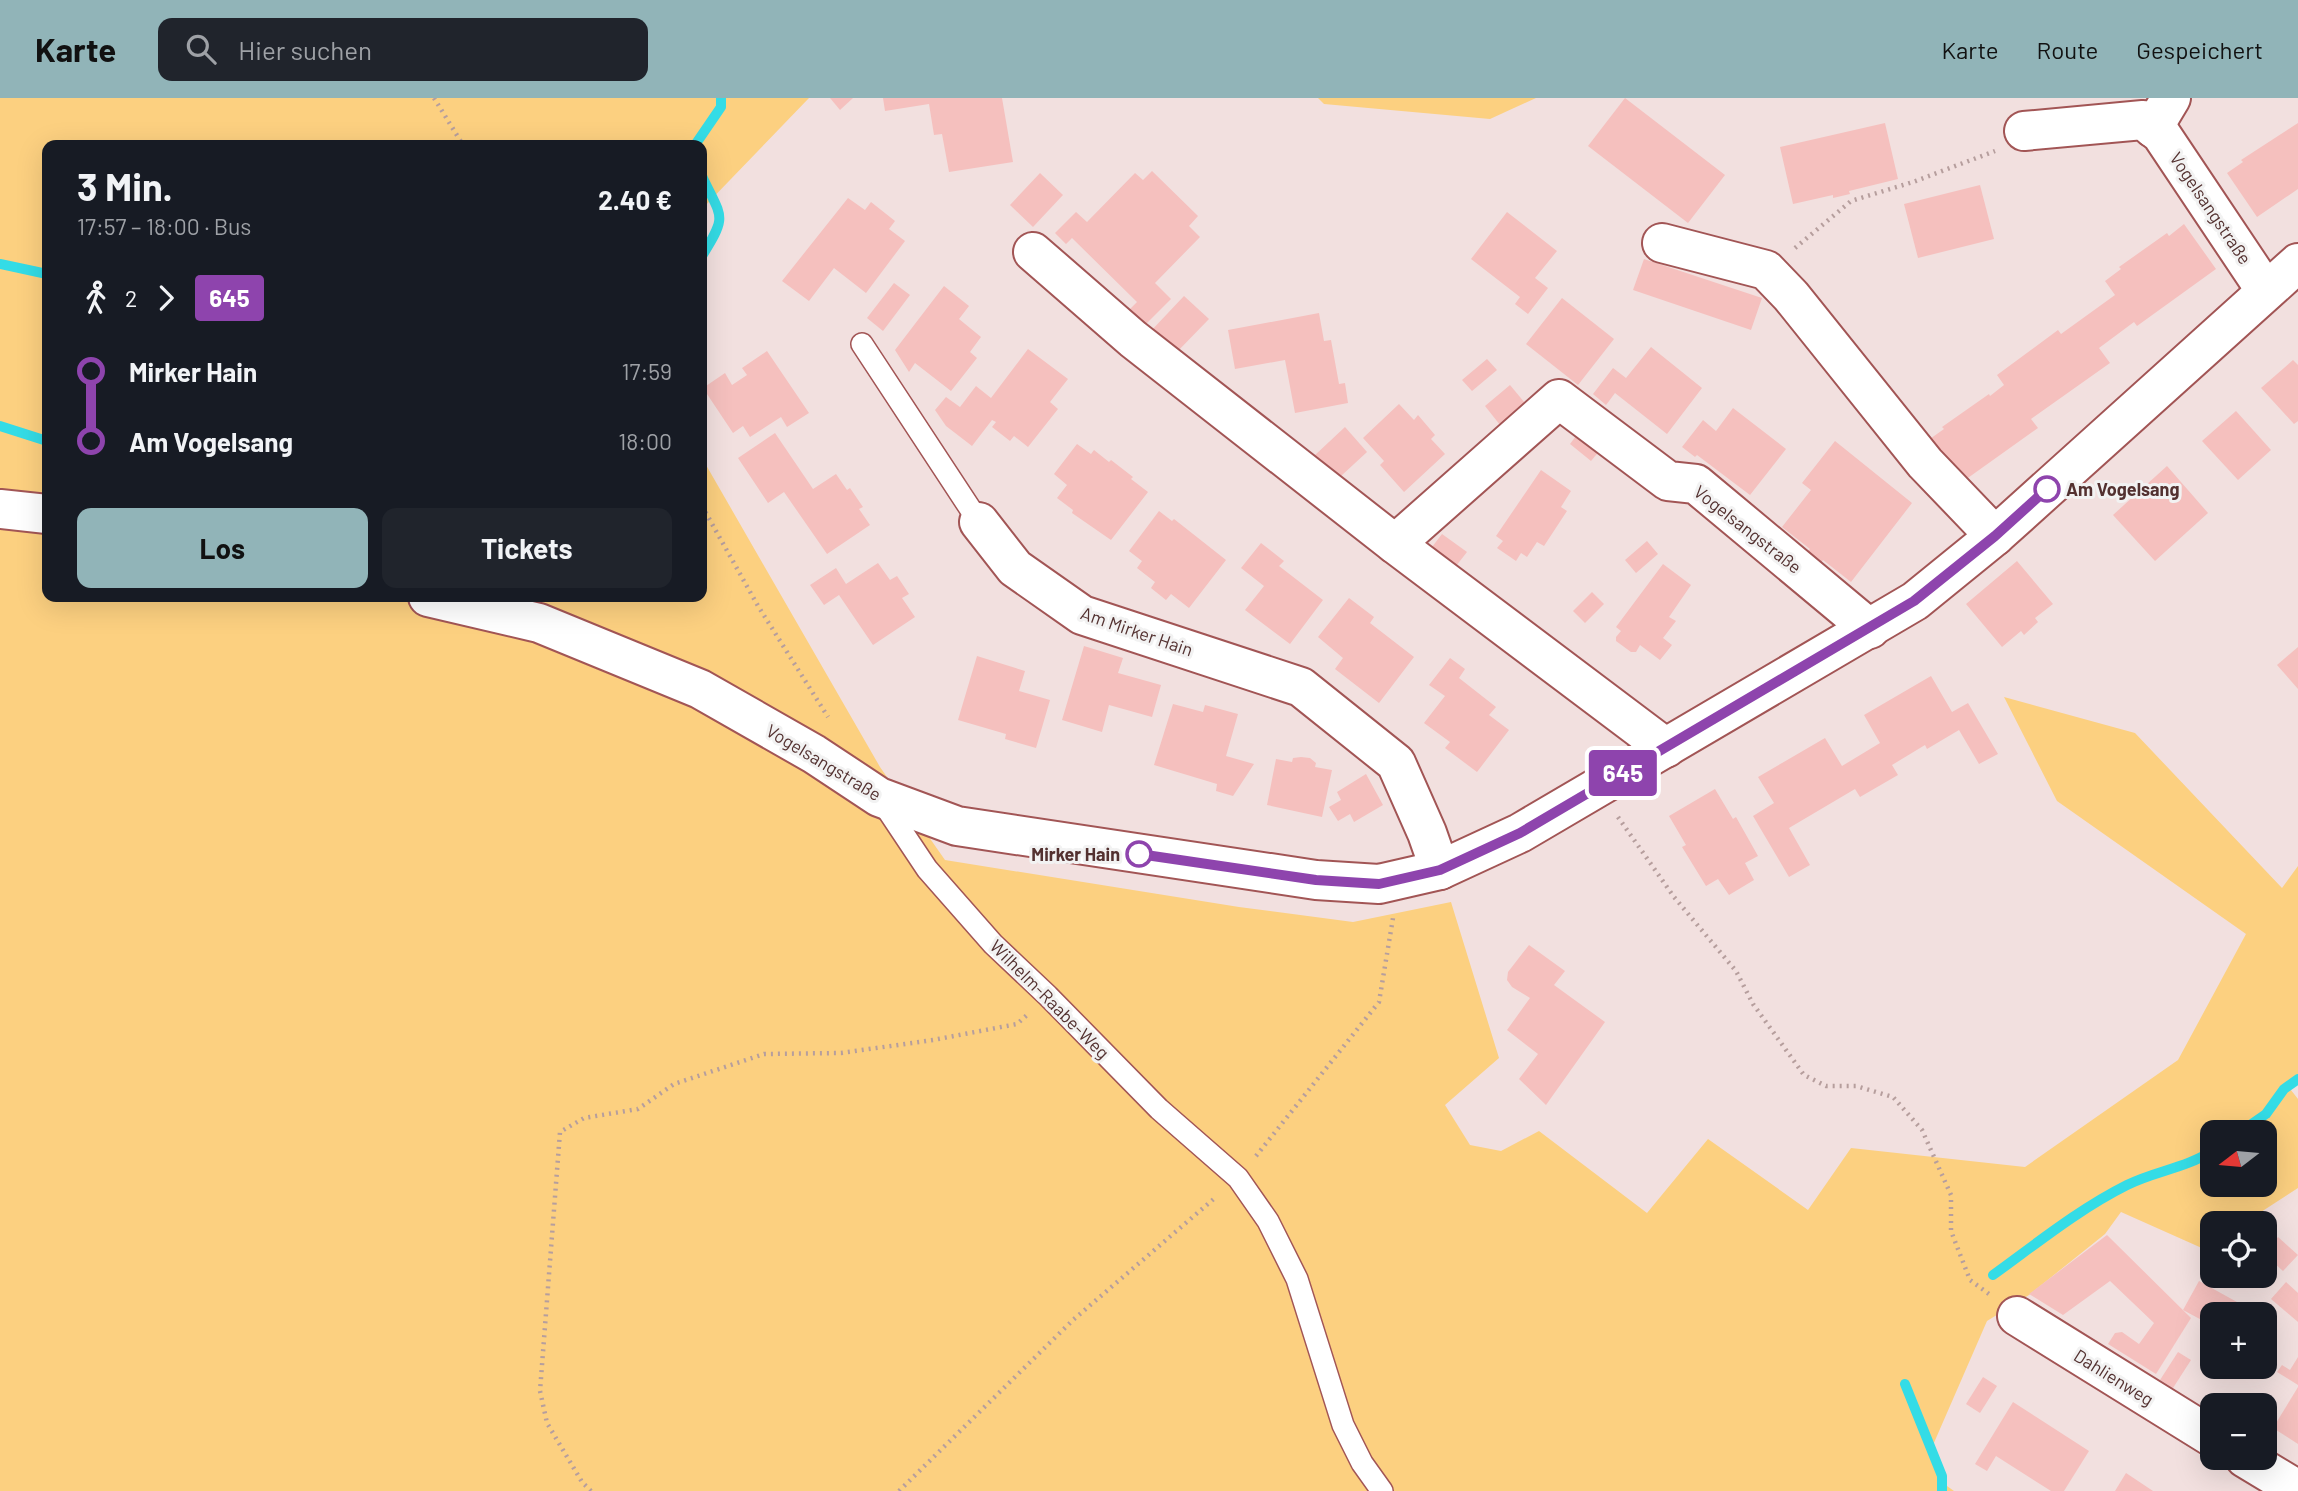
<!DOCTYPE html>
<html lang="de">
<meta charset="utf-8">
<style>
body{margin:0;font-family:Barlow,sans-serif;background:#20242c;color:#f1f3f6;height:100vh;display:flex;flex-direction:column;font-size:26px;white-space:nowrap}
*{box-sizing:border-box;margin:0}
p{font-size:23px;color:#9ea1a6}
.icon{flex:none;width:38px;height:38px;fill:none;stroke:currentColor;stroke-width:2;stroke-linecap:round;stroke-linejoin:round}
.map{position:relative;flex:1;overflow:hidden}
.details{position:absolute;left:42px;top:42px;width:665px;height:462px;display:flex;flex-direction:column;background:#171b24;border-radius:14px;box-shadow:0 7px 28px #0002}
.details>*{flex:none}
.badge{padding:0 14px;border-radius:5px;font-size:24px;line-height:46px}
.needle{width:46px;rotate:254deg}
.tools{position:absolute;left:2200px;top:1022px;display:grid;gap:14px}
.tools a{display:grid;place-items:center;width:77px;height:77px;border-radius:14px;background:#171b24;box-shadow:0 7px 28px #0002;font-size:35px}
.map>.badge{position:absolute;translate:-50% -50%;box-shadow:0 0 0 4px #fff}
.legs{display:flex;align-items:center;gap:10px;height:77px;padding:0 35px;font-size:23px}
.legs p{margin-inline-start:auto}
.head{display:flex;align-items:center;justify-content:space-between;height:119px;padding:0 35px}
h1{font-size:38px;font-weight:700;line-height:52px}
.cta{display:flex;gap:14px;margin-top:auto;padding:14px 35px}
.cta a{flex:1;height:80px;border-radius:14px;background:#91b4b8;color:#111;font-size:28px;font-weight:700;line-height:80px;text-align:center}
.cta a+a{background:#20242c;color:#f1f3f6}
ul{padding:0 35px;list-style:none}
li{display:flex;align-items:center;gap:24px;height:70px;font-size:26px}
li i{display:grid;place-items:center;width:10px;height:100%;margin:0 9px;background:currentColor}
li i::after{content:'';width:18px;height:18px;margin:-9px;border:5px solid;border-radius:50%;background:#171b24}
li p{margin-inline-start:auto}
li:first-child i{background:linear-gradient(#0000 50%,currentColor 0)}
li:last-child i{background:linear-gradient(currentColor 50%,#0000 0)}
header{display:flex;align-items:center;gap:42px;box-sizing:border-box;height:98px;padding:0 35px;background:#91b4b8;color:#111}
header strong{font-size:33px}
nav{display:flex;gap:38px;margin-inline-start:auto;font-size:24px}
.search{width:490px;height:63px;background:#20242c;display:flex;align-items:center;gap:18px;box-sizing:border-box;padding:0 24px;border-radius:14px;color:#9ea1a6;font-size:26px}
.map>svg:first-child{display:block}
.green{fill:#fcd080;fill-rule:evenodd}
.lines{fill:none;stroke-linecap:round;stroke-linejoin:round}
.stream{stroke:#34dce6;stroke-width:10}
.building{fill:#f5c0be}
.lane-casing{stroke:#a25555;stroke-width:24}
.street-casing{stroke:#a25555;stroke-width:42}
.secondary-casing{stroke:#a25555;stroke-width:42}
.path{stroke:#b69e9d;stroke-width:4.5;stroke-dasharray:2 5;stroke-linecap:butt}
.lane{stroke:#fff;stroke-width:21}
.street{stroke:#fff;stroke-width:38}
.secondary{stroke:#fff;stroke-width:38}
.line-1-casing{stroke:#fff;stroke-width:16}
.line-1{stroke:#8e44ad;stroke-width:10}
.stop-1-dot{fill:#fff;stroke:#8e44ad;stroke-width:3.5}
.labels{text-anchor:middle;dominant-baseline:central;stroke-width:6;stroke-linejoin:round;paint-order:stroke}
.street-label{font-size:18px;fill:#533130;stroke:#f2f2f2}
.stop-label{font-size:18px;font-weight:bold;fill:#533130;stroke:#f2f2f2;text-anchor:start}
</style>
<header>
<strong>Karte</strong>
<div class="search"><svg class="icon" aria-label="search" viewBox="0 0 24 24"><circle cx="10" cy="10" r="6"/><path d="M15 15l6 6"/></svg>Hier suchen</div>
<nav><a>Karte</a><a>Route</a><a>Gespeichert</a></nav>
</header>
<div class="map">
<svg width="2298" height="1393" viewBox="0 0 2298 1393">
<rect width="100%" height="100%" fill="#f2e0df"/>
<g class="green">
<path d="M0,0H809L702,111V47H47V499H702V360L880,669L945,762L1239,809L1353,824L1451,804L1499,960L1445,1007L1470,1047L1501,1053L1539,1033L1647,1115L1708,1041L1808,1112L1851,1050L2025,1069L2178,962L2246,836L2057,703L2004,599L2135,635L2282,790L2298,768V978L2287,987L2298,1001V1090L2244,1125H2212V1146L2204,1151L2121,1114L2105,1136L2029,1197L1987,1223L1933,1347L1947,1388L1954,1393H0ZM2212,1034H2264V1087H2212Z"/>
<path d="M1318,0H1536L1490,21L1324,6Z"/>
</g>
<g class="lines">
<g class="stream">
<path d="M695,47L721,9V0"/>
<path d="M702,78C722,121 728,116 702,158"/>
<path d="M0,166L47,176"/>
<path d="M0,328L47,343"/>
<path d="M2240,1034L2266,1016L2284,991L2298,981"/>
<path d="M1993,1177C2036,1146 2079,1111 2127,1087C2155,1073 2186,1070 2212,1053"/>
<path d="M1905,1286L1942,1378V1393"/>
</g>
</g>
<g class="building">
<path d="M830,0H853L840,12Z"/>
<path d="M883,0H1002L1013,64L949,74L942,36L934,37L929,6L885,13Z"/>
<path d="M1625,0L1725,77L1688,125L1588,48Z"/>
<path d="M1885,25L1898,81L1849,93L1850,96L1833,100V97L1793,106L1780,49Z"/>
<path d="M2298,25V91L2257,119L2227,75L2243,64L2241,62Z"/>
<path d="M1152,73L1198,118L1189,128L1200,139L1155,185L1171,201L1146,226L1130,211L1137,204L1072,140L1066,146L1055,135L1076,114L1087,124L1135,75L1143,82Z"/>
<path d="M1040,75L1063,97L1033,129L1010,107Z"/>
<path d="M1980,87L1994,141L1918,160L1904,106Z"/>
<path d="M848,100L865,112L871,104L895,123L889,131L905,143L866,195L834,170L809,203L782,183Z"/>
<path d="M1507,114L1557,153L1535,180L1548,190L1528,216L1515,206L1520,199L1471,161Z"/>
<path d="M2184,126L2216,171L2137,228L2134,224L2099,250L2110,265L2031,321L2038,330L1958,387L1927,343L1944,331L1942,329L1989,296L1990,298L2004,287L1997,277L2058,232L2061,236L2115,197L2105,183L2121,171L2119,169L2167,135L2169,138Z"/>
<path d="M1644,161L1762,200L1751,232L1633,192Z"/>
<path d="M894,185L910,197L883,233L867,220Z"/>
<path d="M944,188L969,208L959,221L981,239L970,254L977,260L951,293L915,265L909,274L895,252Z"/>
<path d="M1184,198L1209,221L1174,257L1150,234Z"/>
<path d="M1562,200L1614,241L1578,287L1526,246Z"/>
<path d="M1319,215L1324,243L1331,242L1339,286L1345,285L1348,305L1295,315L1285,262L1235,271L1228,232Z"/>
<path d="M1651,249L1702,290L1667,336L1615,295L1606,307L1593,296L1613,270L1626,280Z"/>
<path d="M1028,251L1068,281L1050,304L1058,311L1028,349L1014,338L1010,343L992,329L996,324L992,322L972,348L946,328L935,312L946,299L960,309L976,288L991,300Z"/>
<path d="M767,253L809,315L787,329L781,319L750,339L743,328L733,335L703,290L725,275L732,287L747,277L742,270Z"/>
<path d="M1487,261L1497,272L1472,293L1462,282Z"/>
<path d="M2293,262L2298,267V323L2294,326L2261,290Z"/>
<path d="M1510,287L1530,311L1504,332L1485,308Z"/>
<path d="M1399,306L1414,322L1418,317L1435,337L1431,341L1445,356L1404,394L1380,367L1384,363L1363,340Z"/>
<path d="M1733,310L1786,351L1750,397L1697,357L1695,359L1682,349L1703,322L1716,333Z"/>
<path d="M2236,313L2271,352L2238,382L2202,343Z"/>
<path d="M1345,329L1367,354L1341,378L1314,358Z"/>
<path d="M1579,334L1601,351L1591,363L1570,346Z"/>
<path d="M775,335L813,391L836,376L847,392L850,390L863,409L859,411L870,427L827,456L784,394L768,405L738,360Z"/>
<path d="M1835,343L1912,405L1851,484L1823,462L1821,465L1807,454L1810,451L1782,429L1811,392L1802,385Z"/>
<path d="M1077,346L1091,356L1094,352L1109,364L1111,362L1133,379L1131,381L1148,394L1111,442L1072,415L1073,412L1057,400L1067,387L1054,376Z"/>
<path d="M2167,368L2208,415L2155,463L2113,417Z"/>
<path d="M1541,372L1571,393L1561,409L1567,413L1544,448L1537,444L1527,459L1521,455L1516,463L1497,450L1503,443L1496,438Z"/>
<path d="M1159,413L1172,423L1174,421L1226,462L1189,510L1171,496L1166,502L1151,490L1155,484L1137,470L1142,463L1129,453Z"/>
<path d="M1442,436L1467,454L1456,468L1432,449Z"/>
<path d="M1647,443L1658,456L1636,475L1625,462Z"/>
<path d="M1261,445L1284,463L1279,468L1323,502L1290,546L1245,512L1264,488L1241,470Z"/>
<path d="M2017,463L2053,506L2035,520L2038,524L2024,537L2021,533L2002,549L1966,506Z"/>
<path d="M878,465L890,482L897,478L909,496L902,500L915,519L873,547L839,497L824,507L810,487L836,470L846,486Z"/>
<path d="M1663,466L1691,487L1669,519L1676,523L1663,540L1672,547L1660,562L1640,547L1636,554H1631L1616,543V539L1621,533L1616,529Z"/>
<path d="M1592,494L1604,506L1585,525L1573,513Z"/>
<path d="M1349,500L1374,519L1370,525L1414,559L1379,605L1335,571L1343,560L1318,539Z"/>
<path d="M1084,548L1123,560L1118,575L1161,587L1152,619L1109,607L1102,634L1062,622Z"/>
<path d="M2298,549V591L2277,567Z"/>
<path d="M977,558L1025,573L1019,593L1050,602L1036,650L1005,641L1006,636L958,622Z"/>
<path d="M1450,560L1465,571L1459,580L1496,609L1489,617L1509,632L1477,674L1445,650L1450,644L1424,625L1445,598L1429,587Z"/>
<path d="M1931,578L1952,614L1968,605L1998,656L1979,666L1959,632L1927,651L1925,647L1892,667L1898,677L1860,699L1855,691L1789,730L1810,767L1789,779L1753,718L1774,705L1758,679L1825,640L1842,668L1880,645L1864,617Z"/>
<path d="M1173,606L1203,614L1205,607L1238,616L1226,658L1254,666L1233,698L1216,693L1217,686L1154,667Z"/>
<path d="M1301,659L1310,660L1316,665L1315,669L1332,672L1322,719L1267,707L1276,661L1292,664L1293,660Z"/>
<path d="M1366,676L1383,707L1354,724L1350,716L1338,723L1329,709L1341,702L1337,694Z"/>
<path d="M1715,691L1733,721L1736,719L1758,758L1745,765L1754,782L1729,797L1718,781L1706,788L1682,749L1686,747L1669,718Z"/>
<path d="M1529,847L1565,873L1554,887L1605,924L1546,1007L1519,981L1538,956L1507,932L1530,900L1512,889L1507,882L1508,874Z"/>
<path d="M2107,1137L2191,1220L2156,1276L2108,1246L2115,1235L2122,1234L2139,1246L2154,1225L2110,1183L2063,1217L2029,1196Z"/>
<path d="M2278,1139L2298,1157L2283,1173L2264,1156Z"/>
<path d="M2199,1183L2237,1204L2230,1216L2220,1211L2217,1216H2212L2211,1227L2183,1212Z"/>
<path d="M2286,1184L2298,1195V1224L2271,1201Z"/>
<path d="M2178,1254L2191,1262L2173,1290L2160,1282Z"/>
<path d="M2298,1259V1287L2277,1274L2282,1267L2290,1272Z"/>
<path d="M1983,1279L1997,1288L1980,1315L1966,1306Z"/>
<path d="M2298,1289V1346L2273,1330Z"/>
<path d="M2013,1304L2089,1353L2064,1393H2051L1996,1358L1987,1373L1975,1366Z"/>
<path d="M2126,1375L2153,1393H2115Z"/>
</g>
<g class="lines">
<g class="lane-casing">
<g id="lane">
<path d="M862,246L979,424"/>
<path d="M883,705L927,771L993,846L1048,898L1159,1011L1238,1080L1268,1123L1297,1181L1343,1327L1362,1365L1382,1393"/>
</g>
</g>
<g class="street-casing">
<g id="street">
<path d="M2153,30L2171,0"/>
<path d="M2024,33L2143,22L2161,36L2266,193"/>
<path d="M1662,145L1766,172L1791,198L1925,365L1995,438"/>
<path d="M1033,154L1133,241L1395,446L1666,650"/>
<path d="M979,424L1015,470L1082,517L1301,589L1396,665L1427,735L1440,772"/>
<path d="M1395,446L1559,301L1668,383L1696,386L1870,531"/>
<path d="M2017,1218L2212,1339"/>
<path d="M2245,1360L2298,1392"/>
</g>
</g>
<g class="secondary-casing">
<g id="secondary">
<path d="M0,411L47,416"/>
<path d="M428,499L539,525L700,591L814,656L879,699L957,728L1316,782L1379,786L1440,772L1520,735L1915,503L1995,438L2298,165"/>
</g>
</g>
<g class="path">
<path d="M434,0L463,47"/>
<path d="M1795,150L1851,103L1913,84L1995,53"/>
<path d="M702,408L758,508L828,619"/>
<path d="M1618,719L1674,799L1736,873L1753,906L1804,977L1826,988H1856L1893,999L1922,1032L1951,1097V1133L1970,1182L1989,1196"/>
<path d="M1256,1058L1379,904L1393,820"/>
<path d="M591,1393L582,1384L547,1325L540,1293L560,1034L584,1020L638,1011L674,986L764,956L841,955L933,942L1017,926L1027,917"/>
<path d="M899,1393L1073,1222L1216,1099"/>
</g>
<use href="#lane" class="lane"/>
<use href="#street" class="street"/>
<use href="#secondary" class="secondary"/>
</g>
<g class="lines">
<g class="line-1-casing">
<path id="line-1" d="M1139,756L1316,782L1379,786L1440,772L1520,735L1914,503L1995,438L2047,391"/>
</g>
<use href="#line-1" class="line-1"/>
</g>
<g class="stop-1-dot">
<circle cx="2047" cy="391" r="12"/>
<circle cx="1139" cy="756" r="12"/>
</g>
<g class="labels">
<g class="street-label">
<text transform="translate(2211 110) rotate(56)">Vogelsangstraße</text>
<text transform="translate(1748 431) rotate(38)">Vogelsangstraße</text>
<text transform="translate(1137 533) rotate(19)">Am Mirker Hain</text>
<text transform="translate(824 664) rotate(31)">Vogelsangstraße</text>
<text transform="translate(1050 901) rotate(45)">Wilhelm-Raabe-Weg</text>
<text transform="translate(2114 1279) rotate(32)">Dahlienweg</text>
</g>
<g class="stop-label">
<text x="2066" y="391">Am Vogelsang</text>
<text x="1120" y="756" text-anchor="end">Mirker Hain</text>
</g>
</g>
</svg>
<div class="tools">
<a><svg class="needle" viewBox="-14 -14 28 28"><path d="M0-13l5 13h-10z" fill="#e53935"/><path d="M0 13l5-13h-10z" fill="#9ea1a6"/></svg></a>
<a><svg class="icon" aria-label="locate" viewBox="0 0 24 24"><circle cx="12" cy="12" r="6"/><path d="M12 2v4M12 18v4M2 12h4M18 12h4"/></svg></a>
<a>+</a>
<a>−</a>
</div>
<b class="badge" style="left:1623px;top:675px;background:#8e44ad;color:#fff">645</b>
<section class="details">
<div class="head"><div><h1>3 Min.</h1><p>17:57 – 18:00 · Bus</p></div><b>2.40 €</b></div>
<div class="legs"><svg class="icon" aria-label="walk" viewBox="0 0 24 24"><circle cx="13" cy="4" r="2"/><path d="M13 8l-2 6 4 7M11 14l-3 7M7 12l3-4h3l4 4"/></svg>2<svg class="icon" aria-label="forward" viewBox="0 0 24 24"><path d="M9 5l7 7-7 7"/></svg><b class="badge" style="background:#8e44ad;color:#fff">645</b></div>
<ul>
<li><i style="color:#8e44ad"></i><b>Mirker Hain</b><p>17:59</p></li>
<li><i style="color:#8e44ad"></i><b>Am Vogelsang</b><p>18:00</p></li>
</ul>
<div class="cta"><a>Los</a><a>Tickets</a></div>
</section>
</div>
